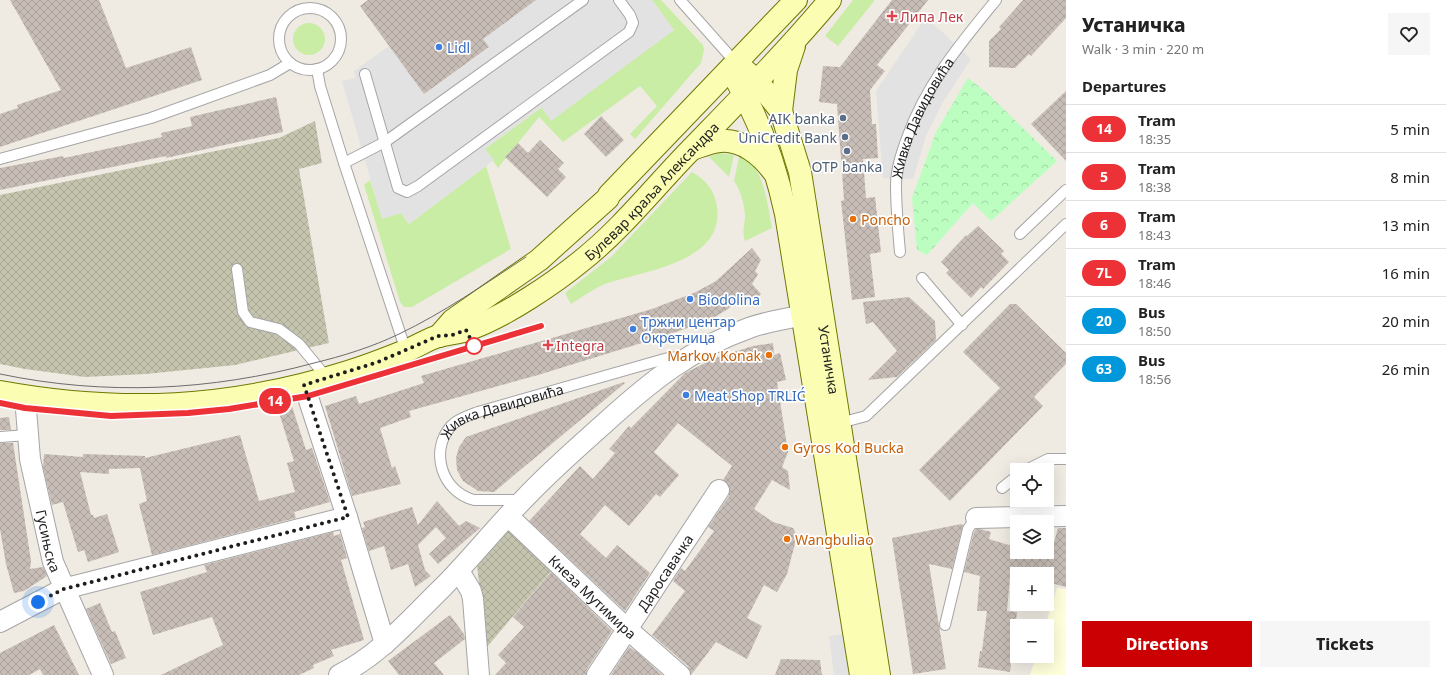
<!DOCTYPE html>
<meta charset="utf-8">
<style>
body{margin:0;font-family:"Noto Sans",sans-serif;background:#f6f6f6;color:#222;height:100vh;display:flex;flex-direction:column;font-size:15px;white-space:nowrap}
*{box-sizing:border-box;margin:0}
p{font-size:13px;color:#767676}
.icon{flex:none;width:22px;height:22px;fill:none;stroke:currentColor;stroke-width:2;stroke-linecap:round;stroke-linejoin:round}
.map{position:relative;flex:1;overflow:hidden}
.side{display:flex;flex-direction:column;background:#fff;width:380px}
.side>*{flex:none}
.badge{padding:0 8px;border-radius:13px;font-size:14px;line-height:26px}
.tools{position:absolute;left:1010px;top:463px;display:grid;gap:8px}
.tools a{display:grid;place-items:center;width:44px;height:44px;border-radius:0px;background:#fff;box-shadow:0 4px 16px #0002;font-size:20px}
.you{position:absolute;width:20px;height:20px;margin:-10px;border:3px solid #fff;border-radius:50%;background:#1a73e8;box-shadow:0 0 0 6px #1a73e833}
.map>.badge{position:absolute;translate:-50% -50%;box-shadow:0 0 0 2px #fff}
h2{padding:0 16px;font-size:15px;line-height:36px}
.round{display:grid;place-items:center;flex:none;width:42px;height:42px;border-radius:0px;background:#f6f6f6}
.headline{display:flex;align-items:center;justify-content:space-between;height:68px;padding:0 16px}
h1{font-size:19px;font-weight:800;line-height:30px}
.action{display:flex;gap:8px;margin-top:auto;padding:8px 16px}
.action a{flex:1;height:46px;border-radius:0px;background:#cb0003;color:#fff;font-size:16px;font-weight:800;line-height:46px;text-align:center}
.action a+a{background:#f6f6f6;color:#222}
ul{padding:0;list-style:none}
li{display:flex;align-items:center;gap:12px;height:48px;padding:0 16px;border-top:1px solid #e0e0e0}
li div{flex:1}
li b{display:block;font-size:15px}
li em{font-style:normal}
li .badge{min-width:44px;font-weight:700;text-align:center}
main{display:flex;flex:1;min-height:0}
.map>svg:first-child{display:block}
.education{fill:#ffffdc}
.construction{fill:url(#construction-cross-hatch)}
.grass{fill:#c9eda5}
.park{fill:url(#park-crowns)}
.parking{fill:#e2e2e2}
.building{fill:url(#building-cross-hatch)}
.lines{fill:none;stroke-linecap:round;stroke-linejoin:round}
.lane-casing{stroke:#a5a5a5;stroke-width:12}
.street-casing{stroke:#a5a5a5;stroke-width:22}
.secondary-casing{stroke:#6e7900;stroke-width:24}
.lane{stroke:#fff;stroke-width:10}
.street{stroke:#fff;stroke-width:20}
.secondary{stroke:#fbfeb2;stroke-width:22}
.tram{stroke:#6c6c6c;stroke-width:1}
.line-casing{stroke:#fff;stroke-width:9}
.line{stroke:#ed3237;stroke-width:6}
.walk{stroke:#1e1e1e;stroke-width:4;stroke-dasharray:0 7.2}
.health-dot{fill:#e0444e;stroke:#fff;stroke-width:1.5}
.shop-dot{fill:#3f7fe0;stroke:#fff;stroke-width:1.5}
.service-dot{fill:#5c6f8a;stroke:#fff;stroke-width:1.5}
.food-dot{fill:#e8710a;stroke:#fff;stroke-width:1.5}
.stop-dot{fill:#fff;stroke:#ed3237;stroke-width:2}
.labels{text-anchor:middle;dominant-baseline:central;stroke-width:3.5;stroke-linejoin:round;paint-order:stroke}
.health-label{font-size:14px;fill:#be3a42;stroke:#fff;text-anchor:start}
.shop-label{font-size:14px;fill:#366cbe;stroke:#fff;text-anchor:start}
.service-label{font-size:14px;fill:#4e5e75;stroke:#fff;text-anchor:end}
.street-label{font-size:14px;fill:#1e1e1e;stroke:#fff}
.food-label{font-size:14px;fill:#c56008;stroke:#fff;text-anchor:start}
</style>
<main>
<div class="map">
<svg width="1066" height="675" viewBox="0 0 1066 675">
<defs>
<pattern id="construction-cross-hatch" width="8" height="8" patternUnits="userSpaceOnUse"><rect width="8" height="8" fill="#c5c4ae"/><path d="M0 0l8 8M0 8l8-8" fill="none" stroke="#a9a895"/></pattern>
<pattern id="park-crowns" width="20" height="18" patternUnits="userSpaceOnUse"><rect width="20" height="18" fill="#bcfdc0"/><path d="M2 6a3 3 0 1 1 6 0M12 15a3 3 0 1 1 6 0" fill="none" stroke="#a1d8a5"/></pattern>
<pattern id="building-cross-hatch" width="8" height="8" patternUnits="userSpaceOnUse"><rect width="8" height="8" fill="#c7bdb6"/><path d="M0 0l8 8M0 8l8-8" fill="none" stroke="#aaa29c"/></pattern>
</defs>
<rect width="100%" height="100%" fill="#efebe3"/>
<path class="education" d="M1057,588L1066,589V675H1030L1036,656H1047V626H1045Z"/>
<g class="construction">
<path d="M315,121L322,163L299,169L329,343L235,365L146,374L85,377L25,369L0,364V195L279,138Z"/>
<path d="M510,528L553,569L486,648L477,565Z"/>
</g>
<g class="grass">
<path d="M652,0H661L703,45L704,50L701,63L635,139L630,134L657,106L640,86L563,142L539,117L498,168L485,149L542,107L551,120L674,30Z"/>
<path d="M853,0H875L838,46L825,36Z"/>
<circle cx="309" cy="39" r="16"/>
<path d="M719,153L734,155L729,177L709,157Z"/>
<path d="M739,157C764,160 768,209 772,228L745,241C742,234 744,226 745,218C745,206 741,191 734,181Z"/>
<path d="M486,166L511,249L412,307H404L400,302L364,185L370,180L382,218L401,213L409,224Z"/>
<path d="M692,172C706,180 715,191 717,207C725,263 642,271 605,284C593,289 582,297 571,304L565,293L611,257Z"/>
</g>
<path class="park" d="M968,78L986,92L1057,161L991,221L973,203L927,255L917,250L912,198L936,132Z"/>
<g class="parking">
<path d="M536,0H652L674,30L551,121L541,107L485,149L494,160L409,224L401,213L382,219L342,81L356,78L354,71L389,46L424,94L489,48L483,39Z"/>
<path d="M926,17L971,59L943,102L926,136L913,179L883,178L876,91Z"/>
<path d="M843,634L849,675H834L829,636Z"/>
</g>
<g class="building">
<path d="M10,0H99L126,68L191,47L202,80L0,147V114L18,108L17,105L61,90Z"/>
<path d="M368,0H536L483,39L489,47L424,94L360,6Z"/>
<path d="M892,0H928L877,65L885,71L870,90L872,124H876L878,158L863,159L866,198L875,197L881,252L870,254L875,297L852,300L841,201L844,200L837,104L819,102L823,66L840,67Z"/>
<path d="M1023,0H1066V18L1031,56L1029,54L1015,68L989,67V41L1001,29L999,27Z"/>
<path d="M1066,91V161L1031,124Z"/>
<path d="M276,97L283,132L166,158V156L0,190V168L63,156L64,158L162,137L161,133L192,126L190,117Z"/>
<path d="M601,116L624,140L606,157L584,134Z"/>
<path d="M540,140L564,163L558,169L566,177L547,197L505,157L518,143L528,153Z"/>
<path d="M978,226L1004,251L1001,254L1009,262L983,289L981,287L971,298L946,273L949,270L941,262L966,235L967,236Z"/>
<path d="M752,248L761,260L755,271L758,274L752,284L761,294L749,306L740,298L728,309L708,321L661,337L538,375L409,411L411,417L380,428L392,468L395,466L401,484L352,496L325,406L356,396L359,404L424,383L421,376L652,309L696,292L716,281Z"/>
<path d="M909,297L935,321L936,340L897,377L868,380L897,351L873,322L866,324L863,302Z"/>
<path d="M1010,304H1016L1066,353V364L1034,397L1043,406L950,501L919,470L1000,388L963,352Z"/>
<path d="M773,343L774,355L780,353L786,380L777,382L788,452L782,467L788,471L790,490L772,480L754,509L773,522L793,528L797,536L787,574L777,592L764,585L747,618L762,626L747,659L716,642L691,675L688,666L652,635L685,591L673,581L681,568L685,571L714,531L708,527L729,496V485L723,480L732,466L678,423L654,452L679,475L660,497L656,494L629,526L605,505L580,534L606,558L617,545L650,573L625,611L529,521L580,466L593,479L615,453L609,449L629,426L631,428L685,373L715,358L753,346Z"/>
<path d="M624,382L625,383L494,492L478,491L463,481L457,470L456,458L459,447L466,437Z"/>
<path d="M290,400L306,450L312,448L330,502L294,512L296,518L152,555L139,504L147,501L140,468L109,469V474L80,472L91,515H93L94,518L107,514L119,552L88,562L84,550L78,552L63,502L52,505L43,467L44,454L83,457V454L145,456V458L240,435L259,501L295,492L287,463L294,461L276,403Z"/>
<path d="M9,417L11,430H0V418Z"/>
<path d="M0,443H13L31,561L30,569L43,567L47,576L24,591L14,593L6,564L0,529Z"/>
<path d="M437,501L459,526L466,521L480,528L438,564L429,554L446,538L436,527L418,545L425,570L431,576L415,587L408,564L391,570L384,546L369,551L362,528L365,527L363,522L412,507L418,525Z"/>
<path d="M961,524L963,525L952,569L929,564L946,669L913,674L892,538Z"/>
<path d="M1058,528H1066V587L1047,582V574H1017V579L1010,577L1007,611L1017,612L1010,672L978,667L980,651H982L987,611H977L980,576L964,572L974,532L976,529H980L991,532L989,539L1012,546L1010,552H1032L1050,557Z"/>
<path d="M333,532L334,536L340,534L347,558L341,560L364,640L331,650L334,656L313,665L314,668L299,675H161L223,645L212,617L153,635L140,592L207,572L204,565Z"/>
<path d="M551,572L612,631L587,669L586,675H495L506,663L498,655L524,627L513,617Z"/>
<path d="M100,603L112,632L115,631L126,658L111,664L86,609Z"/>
<path d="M450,615L464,634L465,639L434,663L444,675H399L388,661Z"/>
<path d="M54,625L79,675H43L40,669L29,675H0V653Z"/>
<path d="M629,647L638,653L662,675H611Z"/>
<path d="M781,659L820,660L822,675H775Z"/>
</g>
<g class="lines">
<g class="lane-casing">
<g id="lane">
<path d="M680,0L736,63"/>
<circle cx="310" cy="39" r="31"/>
<path d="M317,69L320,86L344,163L406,351"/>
<path d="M365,74L398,188L407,192L418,186L629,32L633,23L630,15L619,0"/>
<path d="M0,159L151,118L270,75L290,63"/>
<path d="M344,163L385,142L583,0"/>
<path d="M1020,234L1066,190"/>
<path id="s1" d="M900,252C898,230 896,207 896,185C896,169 902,152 907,138C926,84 961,43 996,0"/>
<path d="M237,269L243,312L250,322L279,329L299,344L327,378"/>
<path d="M922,278L962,325"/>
<path d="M840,423L866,416L1066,224"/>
<path d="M0,437L28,435"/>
<path d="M1026,470L1048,459H1066"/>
<path d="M1002,488L1017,476"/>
<path id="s2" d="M523,500H474C442,492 429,451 451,426C457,419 470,415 478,412L668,358L682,357"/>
<path d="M945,625L968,529L976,518"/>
</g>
</g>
<g class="street-casing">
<g id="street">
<path d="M304,385L347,517L385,644"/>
<path id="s3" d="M25,397L30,459L53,562L103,675"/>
<path id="s4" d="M508,516L626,628L680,675"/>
<path d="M976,518L1066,516"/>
<path d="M459,571L471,591L473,599L479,675"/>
<path d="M0,622L63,589L347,517"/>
<path d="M339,675C380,655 410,619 442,588C470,560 495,528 523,500C549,472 578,447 606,422C650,382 692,348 749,328C771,320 795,317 818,313"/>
<path id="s5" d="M597,675L719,490"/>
</g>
</g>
<g class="secondary-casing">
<g id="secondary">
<path id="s6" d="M736,63L757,81L781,111L800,172L879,675"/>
<path d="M738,83C761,124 776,168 786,214L861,675"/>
<path d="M781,111L786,70L794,46"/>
<path d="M692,149C701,146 710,142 720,141C742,139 761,155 773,171"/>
<path d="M439,336L453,320L539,260L608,198L609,195L796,0"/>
<path id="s7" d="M0,392C122,414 230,409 348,372C368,366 388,358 408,350C418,346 428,339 439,336C450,333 461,333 472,328C505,316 553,284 580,262C617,233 648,195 680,161C731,108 783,56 830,0"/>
</g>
</g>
<use href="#lane" class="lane"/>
<use href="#street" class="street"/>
<use href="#secondary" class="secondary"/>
<g class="tram">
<path d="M0,374C105,396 211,391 314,363C343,356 372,347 399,334C443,313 485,284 526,257"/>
<path d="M0,403C101,424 206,417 306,396C348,387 393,371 434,358C469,346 506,336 541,326"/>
</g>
</g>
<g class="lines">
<g class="line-casing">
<path id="line" d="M0,403L25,408L111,416L188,413L229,409L308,396L541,326"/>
</g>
<use href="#line" class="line"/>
<path class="walk" d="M38,602L64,589L348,517L304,385L378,362L438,336L452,335L466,330L474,346"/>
</g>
<g class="health-dot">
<path d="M890 10h4v4h4v4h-4v4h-4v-4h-4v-4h4z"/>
<path d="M546 339h4v4h4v4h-4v4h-4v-4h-4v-4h4z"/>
</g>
<g class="shop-dot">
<circle cx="439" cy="47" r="4"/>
<circle cx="690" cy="299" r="4"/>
<circle cx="633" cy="329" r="4"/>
<circle cx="686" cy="395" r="4"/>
</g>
<g class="service-dot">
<circle cx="843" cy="118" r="4"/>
<circle cx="845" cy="137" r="4"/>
<circle cx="847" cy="151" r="4"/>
</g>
<g class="food-dot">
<circle cx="853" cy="219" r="4"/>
<circle cx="769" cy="355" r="4"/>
<circle cx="785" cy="447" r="4"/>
<circle cx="787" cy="539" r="4"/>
</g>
<circle class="stop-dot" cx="474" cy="346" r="8"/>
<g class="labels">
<g class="health-label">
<text x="900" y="16">Липа Лек</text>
<text x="556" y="345">Integra</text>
</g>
<g class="shop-label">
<text x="447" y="47">Lidl</text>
<text x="698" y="299">Biodolina</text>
<text x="641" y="321">Тржни центар<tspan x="641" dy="16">Окретница</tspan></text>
<text x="694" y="395">Meat Shop TRLIĆ</text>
</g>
<g class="service-label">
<text x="835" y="118">AIK banka</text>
<text x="837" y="137">UniCredit Bank</text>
<text x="847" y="166" text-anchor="middle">OTP banka</text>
</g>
<g class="street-label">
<text stroke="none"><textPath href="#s1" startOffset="140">Живка Давидовића</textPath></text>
<text stroke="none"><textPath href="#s7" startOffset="712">Булевар краља Александра</textPath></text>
<text stroke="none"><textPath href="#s6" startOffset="320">Устаничка</textPath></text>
<text stroke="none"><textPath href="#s2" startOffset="194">Живка Давидовића</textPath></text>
<text stroke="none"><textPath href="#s3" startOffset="146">Гусињска</textPath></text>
<text stroke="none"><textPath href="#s5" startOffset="123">Даросавачка</textPath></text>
<text stroke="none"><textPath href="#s4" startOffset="117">Кнеза Мутимира</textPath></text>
</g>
<g class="food-label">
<text x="861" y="219">Poncho</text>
<text x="761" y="355" text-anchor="end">Markov Konak</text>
<text x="793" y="447">Gyros Kod Bucka</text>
<text x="795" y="539">Wangbuliao</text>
</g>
</g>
</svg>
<div class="tools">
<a><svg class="icon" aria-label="locate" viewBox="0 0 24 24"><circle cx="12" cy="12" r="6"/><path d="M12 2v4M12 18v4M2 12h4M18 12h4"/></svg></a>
<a><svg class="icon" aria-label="layers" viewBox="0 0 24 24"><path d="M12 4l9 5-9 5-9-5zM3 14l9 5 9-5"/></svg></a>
<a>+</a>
<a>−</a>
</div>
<div class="you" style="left:38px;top:602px"></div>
<b class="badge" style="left:275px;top:401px;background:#ed3237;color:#fff">14</b>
</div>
<section class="side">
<div class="headline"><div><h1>Устаничка</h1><p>Walk · 3 min · 220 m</p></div><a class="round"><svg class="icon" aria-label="heart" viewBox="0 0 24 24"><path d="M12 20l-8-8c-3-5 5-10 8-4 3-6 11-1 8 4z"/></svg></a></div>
<h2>Departures</h2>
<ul>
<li><span class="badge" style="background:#ed3237;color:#fff">14</span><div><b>Tram</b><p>18:35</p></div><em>5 min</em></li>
<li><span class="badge" style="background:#ed3237;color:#fff">5</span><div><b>Tram</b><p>18:38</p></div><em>8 min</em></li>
<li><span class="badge" style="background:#ed3237;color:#fff">6</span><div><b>Tram</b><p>18:43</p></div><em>13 min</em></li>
<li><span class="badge" style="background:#ed3237;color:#fff">7L</span><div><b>Tram</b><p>18:46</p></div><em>16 min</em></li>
<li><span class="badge" style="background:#0098da;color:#fff">20</span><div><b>Bus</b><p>18:50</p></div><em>20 min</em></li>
<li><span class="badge" style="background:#0098da;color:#fff">63</span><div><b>Bus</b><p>18:56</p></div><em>26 min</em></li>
</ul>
<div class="action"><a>Directions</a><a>Tickets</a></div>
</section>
</main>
